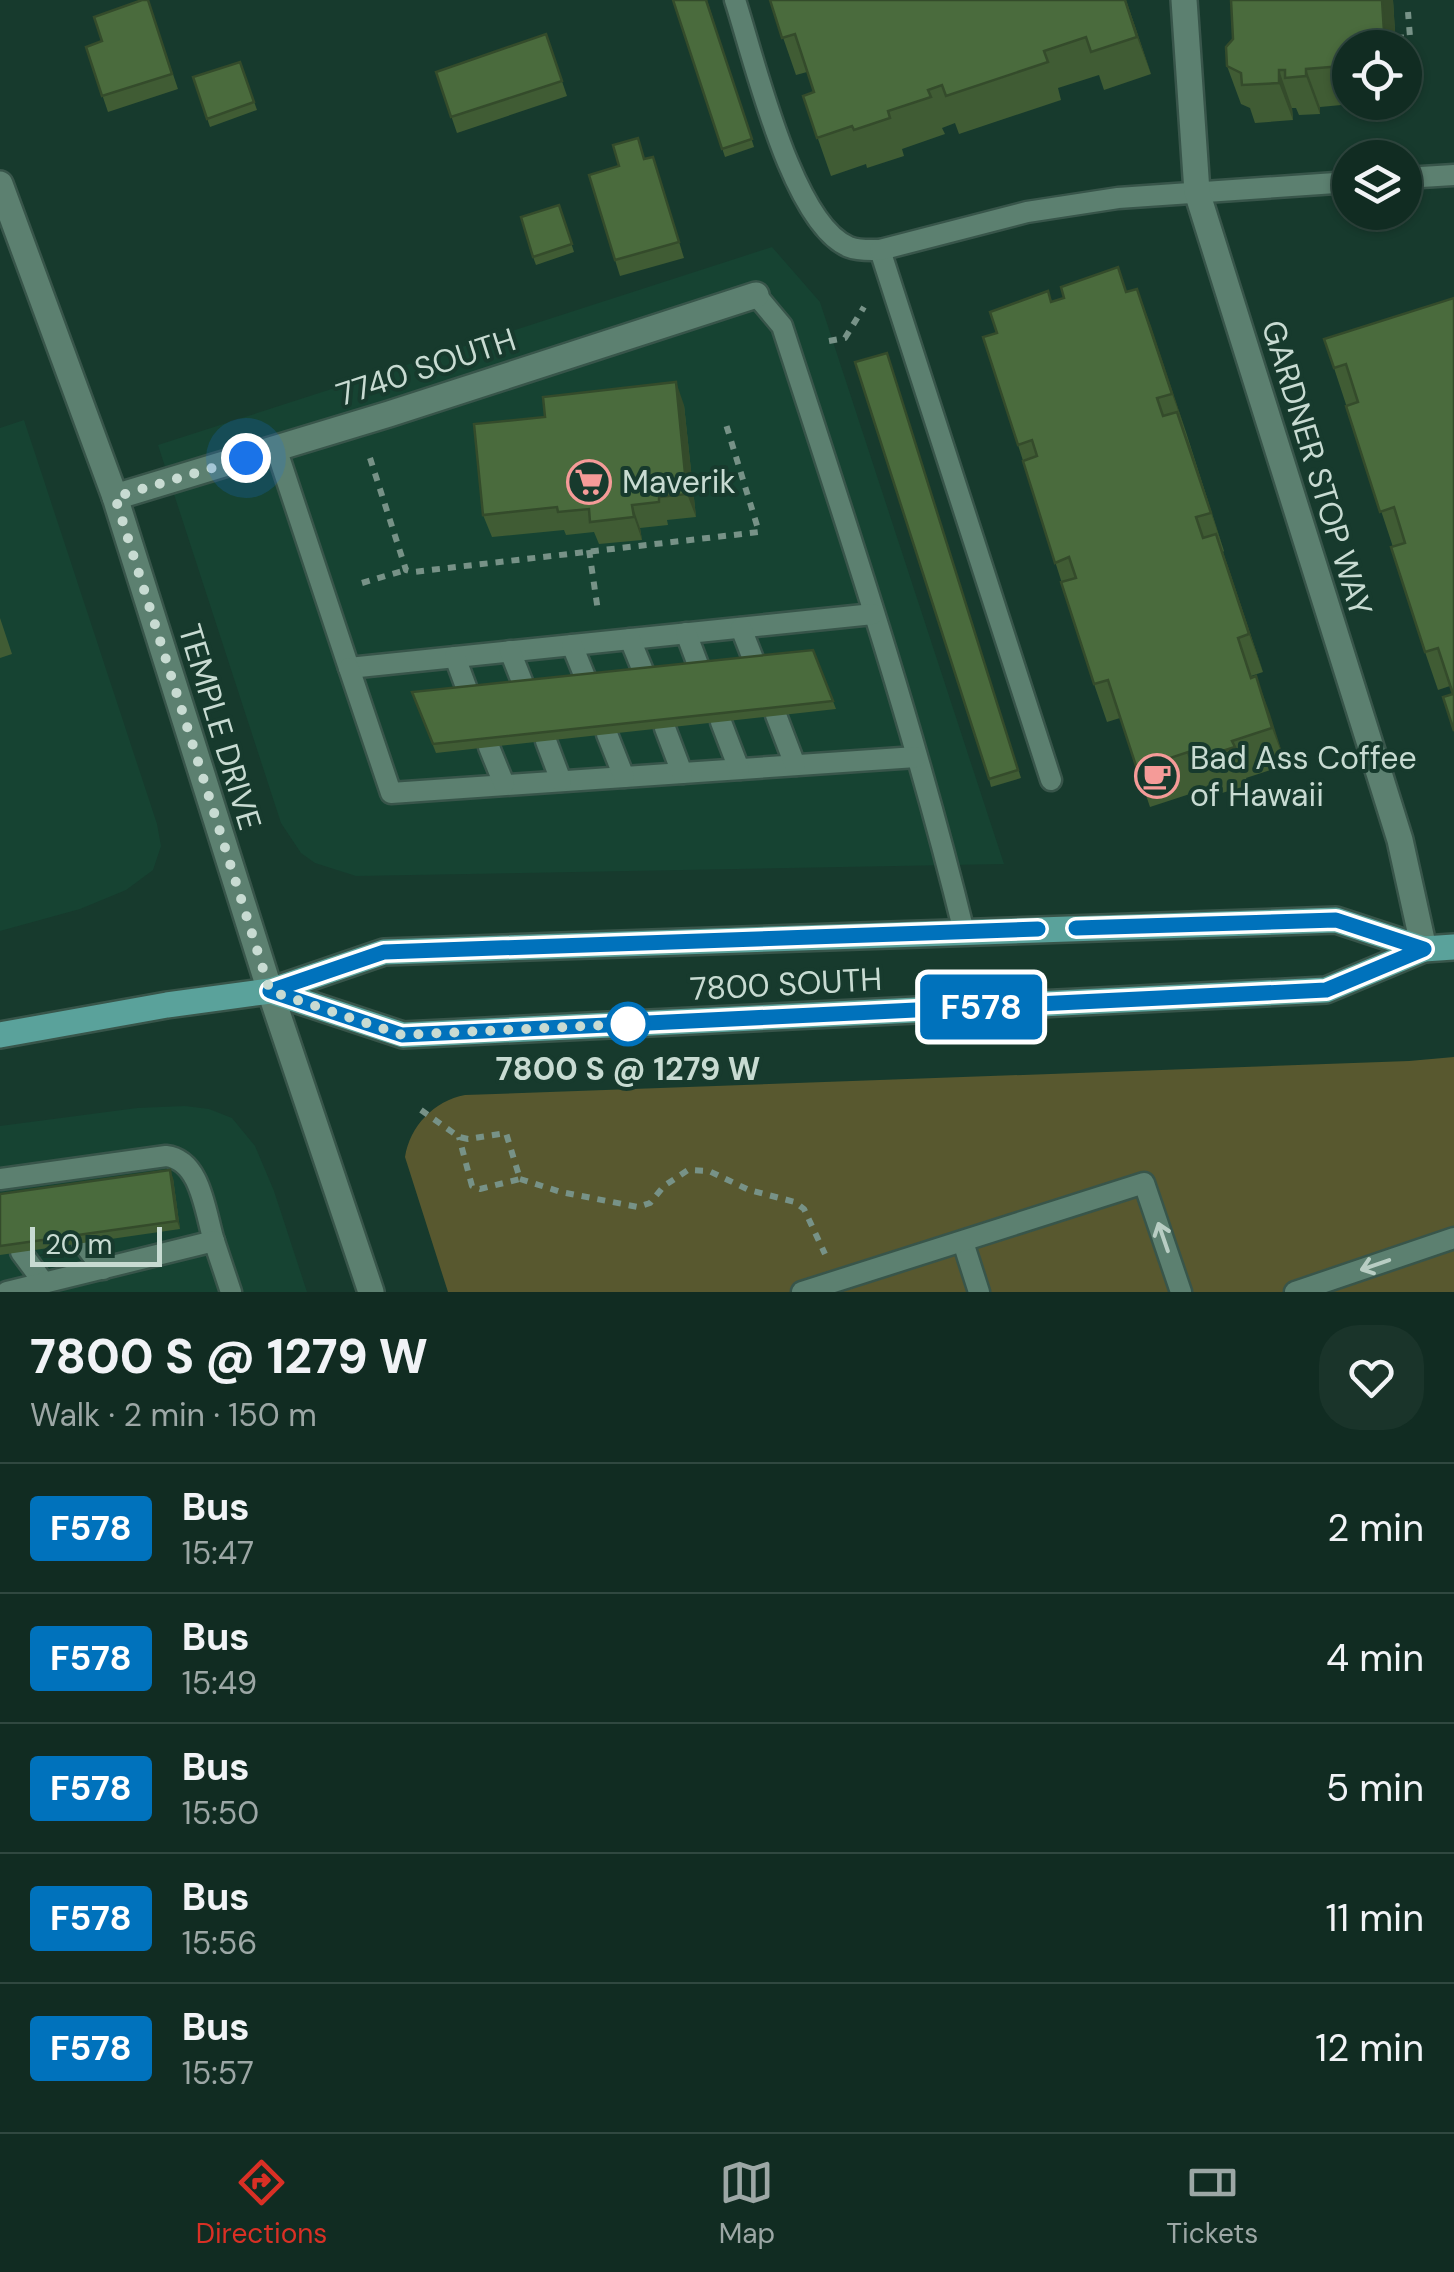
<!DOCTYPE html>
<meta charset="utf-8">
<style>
body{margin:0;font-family:"DM Sans",sans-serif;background:#1a342a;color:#f1f3f6;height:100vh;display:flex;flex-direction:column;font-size:38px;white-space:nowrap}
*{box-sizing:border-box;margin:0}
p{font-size:32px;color:#9ca7a5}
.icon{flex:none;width:55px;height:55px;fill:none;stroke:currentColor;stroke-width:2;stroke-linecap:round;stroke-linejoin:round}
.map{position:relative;height:1292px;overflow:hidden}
.details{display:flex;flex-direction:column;background:#112c22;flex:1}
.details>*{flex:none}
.badge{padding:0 20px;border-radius:8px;font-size:35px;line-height:65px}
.tools{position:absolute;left:1332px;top:30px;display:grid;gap:20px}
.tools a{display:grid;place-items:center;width:90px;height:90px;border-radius:50%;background:#112c22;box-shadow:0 2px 8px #0004,0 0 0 2px #304840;font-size:50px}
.scale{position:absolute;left:30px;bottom:25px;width:132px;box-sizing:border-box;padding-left:10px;border:5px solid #c8dbd2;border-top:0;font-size:28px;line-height:35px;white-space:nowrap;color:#c8dbd2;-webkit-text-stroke:8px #173a2d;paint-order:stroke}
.you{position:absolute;width:50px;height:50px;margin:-25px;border:8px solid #fff;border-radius:50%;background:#1a73e8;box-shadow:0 0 0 15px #1a73e833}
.map>.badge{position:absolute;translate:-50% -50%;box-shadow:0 0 0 5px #fff}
.round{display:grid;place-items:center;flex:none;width:105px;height:105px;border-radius:40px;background:#1a342a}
.overview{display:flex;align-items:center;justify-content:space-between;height:170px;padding:0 30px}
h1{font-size:48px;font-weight:800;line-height:75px}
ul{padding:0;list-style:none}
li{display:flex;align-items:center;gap:30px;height:130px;padding:0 30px;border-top:2px solid #304840}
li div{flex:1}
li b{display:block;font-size:38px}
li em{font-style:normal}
li .badge{min-width:110px;font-weight:700;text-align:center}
.tab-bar{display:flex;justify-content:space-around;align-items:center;height:140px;border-top:2px solid #304840;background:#112c22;font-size:28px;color:#9ca7a5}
.tab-bar a{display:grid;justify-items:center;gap:5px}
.tab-bar .current{color:#d93025}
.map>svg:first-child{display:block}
.built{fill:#164332}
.green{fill:#58582f}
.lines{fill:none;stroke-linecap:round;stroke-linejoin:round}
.lane-casing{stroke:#38554a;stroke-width:25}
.street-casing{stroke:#38554a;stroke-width:30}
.secondary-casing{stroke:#38554a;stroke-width:30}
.primary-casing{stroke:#38554a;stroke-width:30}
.path{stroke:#779287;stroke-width:6;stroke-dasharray:8 8;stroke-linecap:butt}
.lane{stroke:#5c8070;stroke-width:20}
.street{stroke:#5c8070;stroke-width:25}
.secondary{stroke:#5c8070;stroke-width:25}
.primary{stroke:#5aa29b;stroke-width:25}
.wall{fill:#405c34}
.shaded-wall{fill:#344b2b}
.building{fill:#4a6b3d;stroke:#344b2b;stroke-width:2.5}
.oneway{stroke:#b8cdc3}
.line-casing{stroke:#fff;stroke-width:22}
.line{stroke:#0072bc;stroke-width:15}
.walk{stroke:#c8dbd2;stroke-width:10;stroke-dasharray:0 18}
.stop-dot{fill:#fff;stroke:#0072bc;stroke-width:5}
.labels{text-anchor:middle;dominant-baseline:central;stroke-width:8;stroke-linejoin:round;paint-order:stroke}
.street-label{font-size:32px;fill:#c8dbd2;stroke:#173a2d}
.poi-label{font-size:32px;fill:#c8dbd2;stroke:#173a2d;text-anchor:start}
.stop-label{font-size:32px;font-weight:bold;fill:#c8dbd2;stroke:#173a2d}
</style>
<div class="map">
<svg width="1454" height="1292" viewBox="0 0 1454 1292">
<rect width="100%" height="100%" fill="#173a2d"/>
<g class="built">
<path d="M772,247L820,302L1004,864L356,876L315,863L301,853L281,823L158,445Z"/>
<path d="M24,420L157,824L161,846L153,870L126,890L80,909L0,931V428Z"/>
<path d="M185,1106L209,1109L232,1118L255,1146L274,1191L307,1292H0V1126L137,1108Z"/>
</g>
<path class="green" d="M1454,1057V1292H448L405,1157C410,1126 434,1101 465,1095L1409,1061Z"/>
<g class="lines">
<g class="lane-casing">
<g id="lane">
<path d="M735,0C754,58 792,224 849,247C859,251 870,250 880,250L1051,780"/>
<path d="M1405,178L1454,175"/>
<path d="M880,250L1027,212L1118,198L1350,182"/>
<path d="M756,295L782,326C847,526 914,727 964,932"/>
<path d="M276,448L349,668L873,614"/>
<path d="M741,628L755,664"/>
<path d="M686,633L700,670"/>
<path d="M630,639L645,676"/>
<path d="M572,645L587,682"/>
<path d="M510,651L525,689"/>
<path d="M455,657L469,695"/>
<path d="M349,668L391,793L916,757"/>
<path d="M776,715L795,765"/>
<path d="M721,722L739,769"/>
<path d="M665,728L682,773"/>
<path d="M607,734L624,777"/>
<path d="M546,741L561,781"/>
<path d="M489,747L504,784"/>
<path d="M0,1179L166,1156C201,1160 205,1212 214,1241"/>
<path d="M963,1242L979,1292"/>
<path d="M83,1243L103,1269"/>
<path d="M21,1252L44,1283"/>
<path d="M7,1292L214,1241L231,1292"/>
<path d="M802,1292L1144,1183L1181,1292"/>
<path d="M1295,1292L1454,1238"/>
</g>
</g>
<g class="street-casing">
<g id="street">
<path d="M1184,0L1197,192L1400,840L1424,949"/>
<path d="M115,497L389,414L756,295"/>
</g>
</g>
<g class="secondary-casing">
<path id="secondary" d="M0,184L115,497L270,991L371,1292"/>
</g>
<g class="primary-casing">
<g id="primary">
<path d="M270,991L403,1035L1326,990L1424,949L1454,947"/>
<path d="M0,1035L167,1005L270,991L384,952L1336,920L1424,949"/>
</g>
</g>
<g class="path">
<path d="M1396,38L1410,37L1408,12"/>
<path d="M829,341L845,338L864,307"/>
<path d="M370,458L406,570L413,572L759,532L725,421"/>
<path d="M589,550L598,611"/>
<path d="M362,583L406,570"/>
<path d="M421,1110L459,1137L468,1139L506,1133L520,1179L480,1189L472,1186L459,1137"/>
<path d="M520,1179L561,1192L638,1207L650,1203L664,1186L688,1170L709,1171L749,1190L795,1202L804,1209L825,1254"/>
</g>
<use href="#lane" class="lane"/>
<use href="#street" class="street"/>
<use href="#secondary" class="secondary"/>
<use href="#primary" class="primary"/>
</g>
<g class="wall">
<path d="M148,0L178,89L108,112L86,47L102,41Z"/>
<path d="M673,0H707L754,147L725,157Z"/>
<path d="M770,0H1126L1151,74L1104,90L1099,75L1058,88L1061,100L959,134L955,123L942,128L945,134L902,149L904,156L867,168L866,164L831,176L803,96L814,92L807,72L796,75Z"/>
<path d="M1393,0L1396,48H1350V102H1391L1392,115L1357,117L1352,104L1320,107V114L1299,115L1296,108H1292L1293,120L1255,123L1250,108L1241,104L1227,66L1233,39Z"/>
<path d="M546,34L567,96L457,133L436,72Z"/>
<path d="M240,62L257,110L210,127L193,77Z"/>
<path d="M653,157L684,258L620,276L615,260L645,159Z"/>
<path d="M559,205L574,252L536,265L533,257Z"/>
<path d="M1137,289L1186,432L1224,551L1223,552L1263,672L1251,676L1252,678L1256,676L1286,765L1246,778L1249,785L1205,798L1202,790L1150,807L1120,718L1107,722L1094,684L1018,445L1048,291L1052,302L1127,292Z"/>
<path d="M1454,298L1453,694L1450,686L1438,690L1425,652L1393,547L1334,368Z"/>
<path d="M887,353L1021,778L991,787L989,779Z"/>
<path d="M684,405L696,517L667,520L668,525L640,528L642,540L599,544L594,532L566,535L564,530L492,537L483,515Z"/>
<path d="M0,618L12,654L0,658Z"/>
<path d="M813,650L836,709L436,753L412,692Z"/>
<path d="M173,1178L180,1229L0,1255V1194Z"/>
</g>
<g class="shaded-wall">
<path d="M1125,0L1135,26L1151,74L1137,37Z"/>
<path d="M1382,0H1393L1396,48H1390L1384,32Z"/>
<path d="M1306,69L1320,107V114L1306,76Z"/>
<path d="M1279,70L1292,108L1293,120L1279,83Z"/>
<path d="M1137,289L1151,326L1186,432L1172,394Z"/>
<path d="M676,382L684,405L696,517L687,494Z"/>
<path d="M1177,412L1191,449L1224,551L1211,513Z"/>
<path d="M632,505L640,528L642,540L634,517Z"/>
<path d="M1216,534L1230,572L1263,672L1249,634Z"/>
<path d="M1256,676L1270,714L1286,765L1272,728Z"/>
<path d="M170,1170L173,1178L180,1229L177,1221Z"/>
</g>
<g class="building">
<path d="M142,0H148L172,74L102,96L86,47L102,41L94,17Z"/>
<path d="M673,0H706L752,139L722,149Z"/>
<path d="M770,0H1125L1137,37L1091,52L1086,37L1044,51L1048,62L946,96L942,85L928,90L931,97L888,111L890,118L854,130L852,126L817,138L803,96L814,92L795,34L782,38Z"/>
<path d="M1231,0H1382L1384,32L1391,39L1392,48H1350V79L1343,80L1342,66L1306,69V76L1285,78V70H1279V83L1242,85L1241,73L1227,66L1226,47L1233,39Z"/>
<path d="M546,34L562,81L451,117L436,72Z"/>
<path d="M240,62L254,102L207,119L193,77Z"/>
<path d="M638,138L644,159L653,157L679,242L615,260L589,175L619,166L613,145Z"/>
<path d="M559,205L572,244L533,257L521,217Z"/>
<path d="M1118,267L1126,292L1137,289L1172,394L1157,398L1163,416L1177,412L1211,513L1196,517L1203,538L1216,534L1249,634L1238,638L1251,678L1256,676L1272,728L1232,741L1235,747L1191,761L1188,752L1137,769L1108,680L1094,684L1061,582L1076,578L1069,557L1055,563L1023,461L1037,456L1032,440L1018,445L983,337L997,333L990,312L1048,291L1051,302L1064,298L1061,287Z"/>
<path d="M1454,298V731L1443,697L1453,694L1438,648L1425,652L1391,547L1405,543L1394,507L1380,512L1346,406L1358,402L1346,364L1334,368L1324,339Z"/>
<path d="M887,353L1018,770L989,779L855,362Z"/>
<path d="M676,382L687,494L659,497V502L632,505L634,517L590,522L589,509L558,512L557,507L483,515L474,424L545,417L543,397Z"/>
<path d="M813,650L833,701L433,744L412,692Z"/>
<path d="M170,1170L177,1221L0,1246V1194Z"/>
</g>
<defs><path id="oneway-shaft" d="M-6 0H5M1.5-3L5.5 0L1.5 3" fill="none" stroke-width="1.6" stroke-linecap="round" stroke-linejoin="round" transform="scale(2.5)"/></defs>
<g class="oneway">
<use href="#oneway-shaft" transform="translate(1163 1237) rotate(-109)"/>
<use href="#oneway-shaft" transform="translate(1375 1265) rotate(161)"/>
</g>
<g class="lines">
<g class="line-casing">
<path id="line" d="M1038,929L384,952L270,991L402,1035L1326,990L1424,949L1336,920L1076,928"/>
</g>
<use href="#line" class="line"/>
<path class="walk" d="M246,458L115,497L270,991L402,1035L628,1024"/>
</g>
<defs>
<g id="supermarket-ring" transform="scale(2.25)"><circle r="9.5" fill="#173a2d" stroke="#f59b98" stroke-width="1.5"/><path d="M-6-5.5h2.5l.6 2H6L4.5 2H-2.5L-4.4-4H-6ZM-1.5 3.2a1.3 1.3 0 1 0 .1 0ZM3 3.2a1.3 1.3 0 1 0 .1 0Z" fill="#f59b98"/></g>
<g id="cafe-ring" transform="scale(2.25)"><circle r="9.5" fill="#173a2d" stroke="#f59b98" stroke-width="1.5"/><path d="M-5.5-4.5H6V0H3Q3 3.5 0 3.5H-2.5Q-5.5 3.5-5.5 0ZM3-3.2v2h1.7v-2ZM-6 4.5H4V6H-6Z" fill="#f59b98"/></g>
</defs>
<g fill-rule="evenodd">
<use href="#supermarket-ring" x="589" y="482"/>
<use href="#cafe-ring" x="1157" y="776"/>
</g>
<circle class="stop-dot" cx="628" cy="1024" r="20"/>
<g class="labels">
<g class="street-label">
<text transform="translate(426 367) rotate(-18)">7740 SOUTH</text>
<text transform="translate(1317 468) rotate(73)">GARDNER STOP WAY</text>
<text transform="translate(220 727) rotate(73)">TEMPLE DRIVE</text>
<text transform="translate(786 984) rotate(-3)">7800 SOUTH</text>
</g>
<g class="poi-label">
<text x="622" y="482">Maverik</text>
<text x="1190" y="758">Bad Ass Coffee<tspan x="1190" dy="37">of Hawaii</tspan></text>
</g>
<g class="stop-label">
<text x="628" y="1069">7800 S @ 1279 W</text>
</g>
</g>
</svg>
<div class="tools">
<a><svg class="icon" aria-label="locate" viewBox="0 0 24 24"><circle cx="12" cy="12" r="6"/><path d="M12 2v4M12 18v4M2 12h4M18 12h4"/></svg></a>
<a><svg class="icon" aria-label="layers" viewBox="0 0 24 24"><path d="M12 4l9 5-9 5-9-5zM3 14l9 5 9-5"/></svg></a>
</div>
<div class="scale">20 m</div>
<div class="you" style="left:246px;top:458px"></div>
<b class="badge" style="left:981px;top:1007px;background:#0072bc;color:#fff">F578</b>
</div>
<section class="details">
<div class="overview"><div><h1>7800 S @ 1279 W</h1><p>Walk · 2 min · 150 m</p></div><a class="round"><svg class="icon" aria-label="heart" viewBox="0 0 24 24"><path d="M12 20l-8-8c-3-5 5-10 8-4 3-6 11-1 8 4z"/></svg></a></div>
<ul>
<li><span class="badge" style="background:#0072bc;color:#fff">F578</span><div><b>Bus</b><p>15:47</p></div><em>2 min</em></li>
<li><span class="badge" style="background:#0072bc;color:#fff">F578</span><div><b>Bus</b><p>15:49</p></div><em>4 min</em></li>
<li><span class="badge" style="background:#0072bc;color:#fff">F578</span><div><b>Bus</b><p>15:50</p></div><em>5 min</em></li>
<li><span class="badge" style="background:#0072bc;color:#fff">F578</span><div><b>Bus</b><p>15:56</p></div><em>11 min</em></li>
<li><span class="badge" style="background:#0072bc;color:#fff">F578</span><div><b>Bus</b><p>15:57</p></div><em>12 min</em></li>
</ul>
</section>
<nav class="tab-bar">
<a class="current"><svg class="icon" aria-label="directions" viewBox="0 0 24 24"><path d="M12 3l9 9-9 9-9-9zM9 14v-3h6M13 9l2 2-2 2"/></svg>Directions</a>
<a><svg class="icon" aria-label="map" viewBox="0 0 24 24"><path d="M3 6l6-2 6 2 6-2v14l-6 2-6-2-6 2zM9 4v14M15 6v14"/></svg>Map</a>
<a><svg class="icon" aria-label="tickets" viewBox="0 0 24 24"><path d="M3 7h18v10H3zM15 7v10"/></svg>Tickets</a>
</nav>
